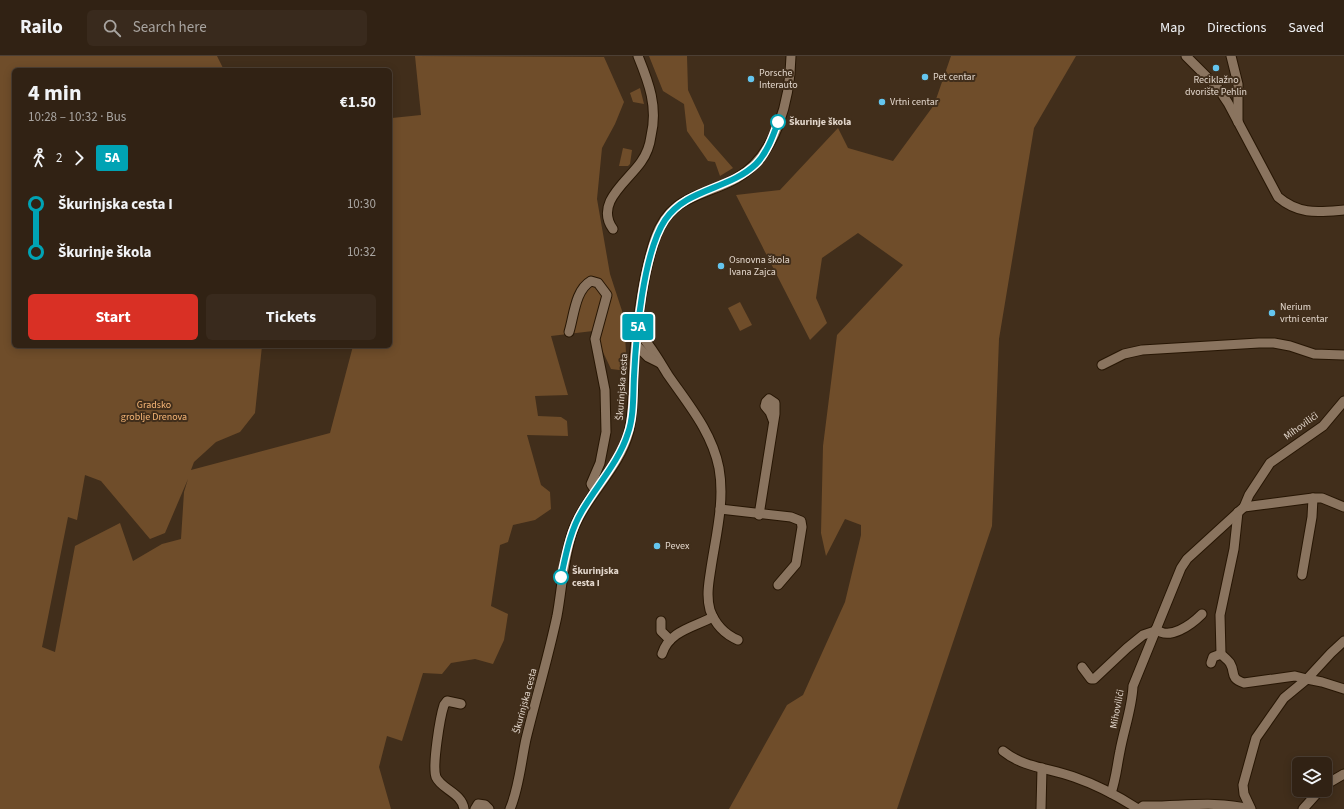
<!DOCTYPE html>
<meta charset="utf-8">
<style>
body{margin:0;font-family:"Source Sans 3",sans-serif;background:#392a1d;color:#f1f3f6;height:100vh;display:flex;flex-direction:column;font-size:15px;white-space:nowrap}
*{box-sizing:border-box;margin:0}
p{font-size:13px;color:#a8a4a0}
.icon{flex:none;width:22px;height:22px;fill:none;stroke:currentColor;stroke-width:2;stroke-linecap:round;stroke-linejoin:round}
.map{position:relative;flex:1;overflow:hidden}
.details{position:absolute;left:12px;top:12px;width:380px;height:280px;display:flex;flex-direction:column;background:#312214;border-radius:6px;box-shadow:0 2px 10px #0003,0 0 0 1px #4c3f34}
.details>*{flex:none}
.badge{padding:0 8px;border-radius:3px;font-size:14px;line-height:26px}
.tools{position:absolute;left:1292px;top:701px;display:grid;gap:8px}
.tools a{display:grid;place-items:center;width:40px;height:40px;border-radius:6px;background:#312214;box-shadow:0 2px 10px #0003,0 0 0 1px #4c3f34;font-size:20px}
.map>.badge{position:absolute;translate:-50% -50%;box-shadow:0 0 0 2px #fff}
.legs{display:flex;align-items:center;gap:6px;height:44px;padding:0 16px;font-size:13px}
.legs p{margin-inline-start:auto}
.summary{display:flex;align-items:center;justify-content:space-between;height:68px;padding:0 16px}
h1{font-size:22px;font-weight:700;line-height:30px}
.cta{display:flex;gap:8px;margin-top:auto;padding:8px 16px}
.cta a{flex:1;height:46px;border-radius:6px;background:#d93025;color:#fff;font-size:16px;font-weight:700;line-height:46px;text-align:center}
.cta a+a{background:#392a1d;color:#f1f3f6}
ul{padding:0 16px;list-style:none}
li{display:flex;align-items:center;gap:14px;height:48px;font-size:15px}
li i{display:grid;place-items:center;width:6px;height:100%;margin:0 5px;background:currentColor}
li i::after{content:'';width:10px;height:10px;margin:-5px;border:3px solid;border-radius:50%;background:#312214}
li p{margin-inline-start:auto}
li:first-child i{background:linear-gradient(#0000 50%,currentColor 0)}
li:last-child i{background:linear-gradient(currentColor 50%,#0000 0)}
header{display:flex;align-items:center;gap:24px;box-sizing:border-box;height:56px;padding:0 20px;background:#312214;border-bottom:1px solid #4c3f34}
header strong{font-size:19px}
nav{display:flex;gap:22px;margin-inline-start:auto;font-size:14px}
.search{width:280px;height:36px;background:#392a1d;display:flex;align-items:center;gap:10px;box-sizing:border-box;padding:0 14px;border-radius:6px;color:#a8a4a0;font-size:15px}
.map>svg:first-child{display:block}
.green{fill:#6f4d2a;fill-rule:evenodd}
.lines{fill:none;stroke-linecap:round;stroke-linejoin:round}
.minor-casing{stroke:#271604;stroke-width:11}
.minor{stroke:#8a745f;stroke-width:9}
.line-1-casing{stroke:#fff;stroke-width:9}
.line-1{stroke:#00a3b4;stroke-width:6}
.poi-dot{fill:#64c5ee;stroke:#412e1b;stroke-width:1.5}
.stop-1-dot{fill:#fff;stroke:#00a3b4;stroke-width:2}
.labels{text-anchor:middle;dominant-baseline:central;stroke-width:4;stroke-linejoin:round;paint-order:stroke}
.poi-label{font-size:10px;fill:#e2d6cb;stroke:#412e1b;text-anchor:start}
.stop-label{font-size:10px;font-weight:bold;fill:#e2d6cb;stroke:#412e1b;text-anchor:start}
.street-label{font-size:10px;fill:#e2d6cb;stroke:#412e1b}
.park-label{font-size:10px;fill:#f8b777;stroke:#412e1b}
</style>
<header>
<strong>Railo</strong>
<div class="search"><svg class="icon" aria-label="search" viewBox="0 0 24 24"><circle cx="10" cy="10" r="6"/><path d="M15 15l6 6"/></svg>Search here</div>
<nav><a>Map</a><a>Directions</a><a>Saved</a></nav>
</header>
<div class="map">
<svg width="1344" height="753" viewBox="0 0 1344 753">
<rect width="100%" height="100%" fill="#412e1b"/>
<g class="green">
<path d="M0,0H217L224,14H14V290H262L255,357L240,376L216,386L194,406L191,414L330,377L353,290H390V70L392,62L421,59L415,0L604,1L624,46L615,68L602,92L597,143L610,218L624,261L627,315L611,313L593,275L551,280L568,339L535,340L538,360L561,361L567,365L568,380L527,379L541,429L550,436L551,453L535,464L513,469L508,486L500,489L491,550L508,558L504,584L493,608L475,603L451,607L442,618L423,617L402,685L387,680L379,711L391,753H0ZM85,419L101,425L150,483L165,477L188,423L184,436L181,483L162,488L133,505L120,467L75,490L55,596L42,591L68,461L77,464Z"/>
<path d="M649,0H687L688,34L704,69V79L733,112L720,120L715,106L708,105L687,75L684,48L663,35Z"/>
<path d="M951,0H1076L1034,72L999,283L992,470L897,753H729L787,649L803,639L845,546L861,479V469L845,463L826,500L821,477L823,390L837,279L903,209L858,177L822,202L816,242L827,267L810,284L736,139L780,134L838,72L848,92L893,105L934,49Z"/>
<path d="M640,32L644,48L633,46L630,37Z"/>
<path d="M623,92L632,94L630,108L628,110H619Z"/>
<path d="M740,246L752,269L740,275L728,252Z"/>
</g>
<g class="lines">
<g class="minor-casing">
<g id="minor">
<path d="M1186,0L1218,32L1228,47L1278,141C1299,159 1318,156 1344,154"/>
<path d="M1231,0L1238,28V66"/>
<path d="M613,173C594,147 628,125 641,106C646,99 650,88 651,80C658,51 649,27 638,0"/>
<path d="M637,275C650,288 658,303 668,319C688,348 712,376 719,412C725,445 716,479 711,512C709,525 706,540 710,554C715,568 724,578 738,584"/>
<path d="M569,276C574,260 575,234 591,225L598,227L607,239L595,283L605,334L606,376L600,407L591,428L595,434"/>
<path d="M636,289L648,301L660,307"/>
<path d="M1102,309L1124,298L1142,294L1259,287H1274L1290,290L1314,298L1344,299"/>
<path d="M1244,451L1313,442H1322L1344,451"/>
<path d="M720,453L791,461L801,465L802,471L796,508L778,529"/>
<path d="M1238,456L1234,493L1220,559L1221,598C1224,601 1228,604 1230,607C1236,617 1229,622 1244,627L1295,620L1307,623L1331,597L1344,585"/>
<path d="M759,459L775,358V347L769,343L766,346L765,350L770,356L773,364"/>
<path d="M1302,519L1312,461L1313,442"/>
<path d="M661,565V575L670,584"/>
<path d="M1156,573C1169,585 1191,569 1202,558"/>
<path d="M662,598C669,575 694,571 713,561"/>
<path d="M1211,607L1213,601L1221,598"/>
<path d="M1082,611L1091,623H1094L1127,592L1143,579L1155,575"/>
<path d="M461,648L447,645L444,649C440,661 432,710 436,721C441,733 462,737 464,753"/>
<path d="M1003,695C1024,712 1050,712 1074,721C1097,729 1118,740 1138,753"/>
<path d="M1325,729L1344,718"/>
<path d="M1111,737C1116,723 1117,709 1120,695C1124,673 1132,652 1133,630L1181,512L1187,503L1244,451L1249,439L1270,407L1323,370L1344,345"/>
<path d="M475,753L478,748L485,749L489,753"/>
<path d="M510,753C519,732 521,706 526,683C536,642 548,602 557,560C562,533 563,505 572,477C584,441 620,412 629,375C634,353 633,330 634,307C637,266 642,222 655,183C670,138 704,141 737,122C777,98 790,44 791,0"/>
<path d="M1041,753L1042,712"/>
<path d="M1139,753L1143,750C1178,751 1215,744 1249,753"/>
<path d="M1251,753L1244,738L1243,729L1256,682L1284,642L1307,623L1322,626L1344,633"/>
<path d="M1303,753L1320,734"/>
</g>
</g>
<use href="#minor" class="minor"/>
</g>
<g class="lines">
<g class="line-1-casing">
<path id="line-1" d="M561,521C566,498 570,475 582,455C597,429 619,406 628,377C634,360 633,339 634,320C636,280 643,197 665,164C687,132 729,134 756,108C767,97 773,80 778,66"/>
</g>
<use href="#line-1" class="line-1"/>
</g>
<g class="poi-dot">
<circle cx="1216" cy="12" r="4"/>
<circle cx="925" cy="21" r="4"/>
<circle cx="751" cy="23" r="4"/>
<circle cx="882" cy="46" r="4"/>
<circle cx="721" cy="210" r="4"/>
<circle cx="1272" cy="257" r="4"/>
<circle cx="657" cy="490" r="4"/>
</g>
<g class="stop-1-dot">
<circle cx="778" cy="66" r="7"/>
<circle cx="561" cy="521" r="7"/>
</g>
<g class="labels">
<g class="poi-label">
<text x="759" y="17">Porsche<tspan x="759" dy="12">Interauto</tspan></text>
<text x="933" y="21">Pet centar</text>
<text x="1216" y="24" text-anchor="middle">Reciklažno<tspan x="1216" dy="12">dvorište Pehlin</tspan></text>
<text x="890" y="46">Vrtni centar</text>
<text x="729" y="204">Osnovna škola<tspan x="729" dy="12">Ivana Zajca</tspan></text>
<text x="1280" y="251">Nerium<tspan x="1280" dy="12">vrtni centar</tspan></text>
<text x="665" y="490">Pevex</text>
</g>
<g class="stop-label">
<text x="789" y="66">Škurinje škola</text>
<text x="572" y="515">Škurinjska<tspan x="572" dy="12">cesta I</tspan></text>
</g>
<g class="street-label">
<text transform="translate(622 331) rotate(-86)">Škurinjska cesta</text>
<text transform="translate(1301 370) rotate(-36)">Mihovilići</text>
<text transform="translate(525 645) rotate(-75)">Škurinjska cesta</text>
<text transform="translate(1117 653) rotate(-79)">Mihovilići</text>
</g>
<g class="park-label">
<text x="154" y="349">Gradsko<tspan x="154" dy="12">groblje Drenova</tspan></text>
</g>
</g>
</svg>
<div class="tools">
<a><svg class="icon" aria-label="layers" viewBox="0 0 24 24"><path d="M12 4l9 5-9 5-9-5zM3 14l9 5 9-5"/></svg></a>
</div>
<b class="badge" style="left:638px;top:271px;background:#00a3b4;color:#fff">5A</b>
<section class="details">
<div class="summary"><div><h1>4 min</h1><p>10:28 – 10:32 · Bus</p></div><b>€1.50</b></div>
<div class="legs"><svg class="icon" aria-label="walk" viewBox="0 0 24 24"><circle cx="13" cy="4" r="2"/><path d="M13 8l-2 6 4 7M11 14l-3 7M7 12l3-4h3l4 4"/></svg>2<svg class="icon" aria-label="forward" viewBox="0 0 24 24"><path d="M9 5l7 7-7 7"/></svg><b class="badge" style="background:#00a3b4;color:#fff">5A</b></div>
<ul>
<li><i style="color:#00a3b4"></i><b>Škurinjska cesta I</b><p>10:30</p></li>
<li><i style="color:#00a3b4"></i><b>Škurinje škola</b><p>10:32</p></li>
</ul>
<div class="cta"><a>Start</a><a>Tickets</a></div>
</section>
</div>
